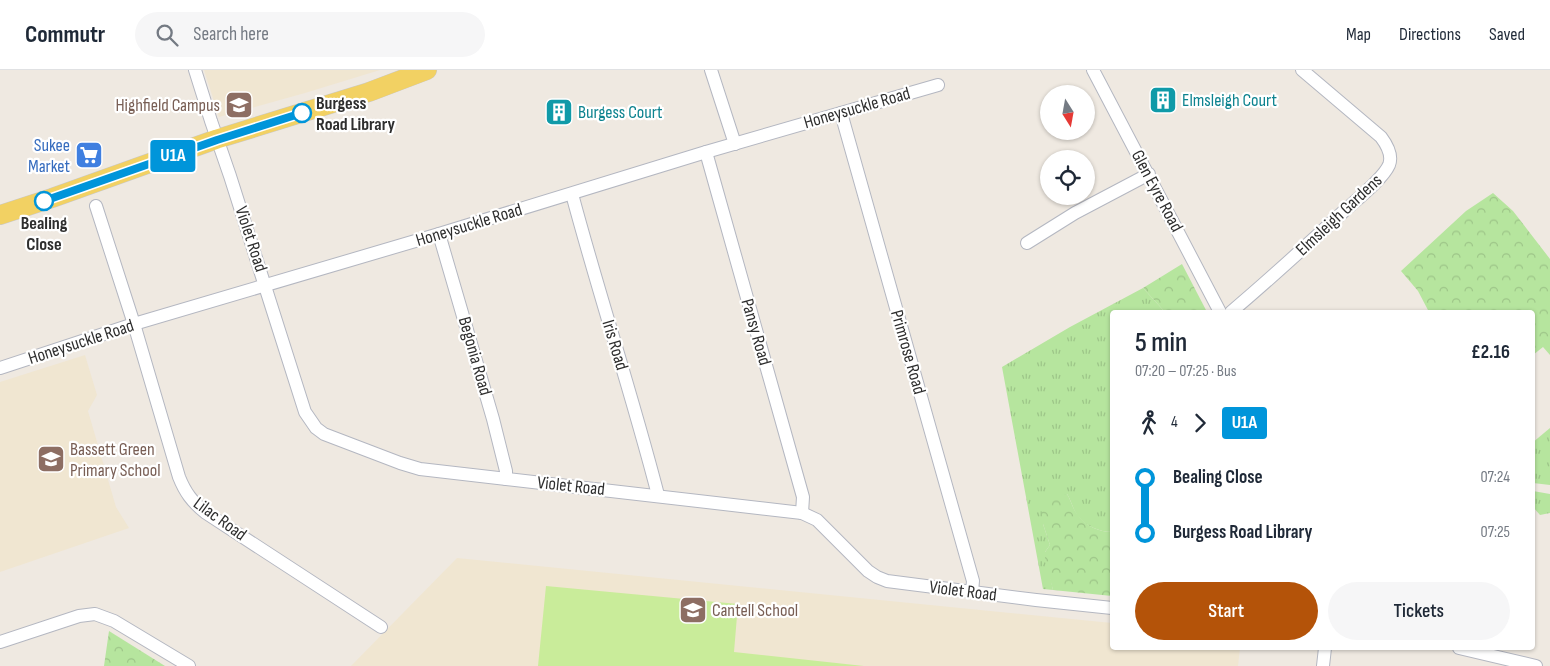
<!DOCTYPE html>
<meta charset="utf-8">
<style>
body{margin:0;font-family:"Sofia Sans Condensed",sans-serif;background:#f6f6f7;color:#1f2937;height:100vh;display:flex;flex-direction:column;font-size:19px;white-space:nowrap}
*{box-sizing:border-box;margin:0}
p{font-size:16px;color:#747a83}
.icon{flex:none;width:28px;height:28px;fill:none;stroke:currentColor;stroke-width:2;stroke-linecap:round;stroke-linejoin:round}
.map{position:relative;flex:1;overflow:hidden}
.drawer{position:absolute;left:1110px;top:240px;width:425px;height:340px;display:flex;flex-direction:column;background:#fff;border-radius:5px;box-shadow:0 1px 4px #0004}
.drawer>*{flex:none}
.badge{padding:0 10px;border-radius:4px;font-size:18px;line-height:32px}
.needle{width:32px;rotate:169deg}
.controls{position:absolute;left:1040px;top:15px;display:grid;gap:10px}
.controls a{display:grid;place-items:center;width:55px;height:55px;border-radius:50%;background:#fff;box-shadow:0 1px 4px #0004;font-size:25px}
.map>.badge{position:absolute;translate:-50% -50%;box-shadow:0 0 0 2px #fff}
.legs{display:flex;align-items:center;gap:8px;height:55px;padding:0 25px;font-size:16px}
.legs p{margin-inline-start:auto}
.overview{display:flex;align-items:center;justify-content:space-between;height:85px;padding:0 25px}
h1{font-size:28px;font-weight:600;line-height:38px}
.cta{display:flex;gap:10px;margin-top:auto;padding:10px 25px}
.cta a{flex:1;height:58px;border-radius:30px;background:#b45309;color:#fff;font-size:20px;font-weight:600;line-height:58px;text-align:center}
.cta a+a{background:#f6f6f7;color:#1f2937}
ul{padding:0 25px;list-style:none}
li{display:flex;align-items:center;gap:18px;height:55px;font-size:19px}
li i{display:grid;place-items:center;width:8px;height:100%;margin:0 6px;background:currentColor}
li i::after{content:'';width:12px;height:12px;margin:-6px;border:4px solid;border-radius:50%;background:#fff}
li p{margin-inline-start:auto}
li:first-child i{background:linear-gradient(#0000 50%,currentColor 0)}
li:last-child i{background:linear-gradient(currentColor 50%,#0000 0)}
header{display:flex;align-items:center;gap:30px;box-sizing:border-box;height:70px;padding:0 25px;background:#fff;border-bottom:1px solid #e0e1e3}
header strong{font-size:24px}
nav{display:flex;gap:28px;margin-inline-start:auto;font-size:18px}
.search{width:350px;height:45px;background:#f6f6f7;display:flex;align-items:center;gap:12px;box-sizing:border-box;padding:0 18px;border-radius:28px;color:#747a83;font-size:19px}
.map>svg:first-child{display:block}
.education{fill:#f0e6d1}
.grass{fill:url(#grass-tufts)}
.forest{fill:url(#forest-crowns)}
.pitch{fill:#c9ec9a}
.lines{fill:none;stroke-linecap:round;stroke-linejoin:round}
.street-casing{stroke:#b4b7c1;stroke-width:14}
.primary-casing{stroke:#c9c9c9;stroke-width:20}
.street{stroke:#fff;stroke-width:12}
.primary{stroke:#f2d163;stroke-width:19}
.line-1-casing{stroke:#fff;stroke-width:11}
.line-1{stroke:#0095da;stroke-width:8}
.stop-1-dot{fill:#fff;stroke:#0095da;stroke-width:2.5}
.labels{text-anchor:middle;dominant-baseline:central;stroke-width:4.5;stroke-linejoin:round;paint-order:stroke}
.culture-label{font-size:18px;fill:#0d838f;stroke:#fff;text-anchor:start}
.stop-label{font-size:18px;font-weight:bold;fill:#2e2e2e;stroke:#fff;text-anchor:start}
.education-label{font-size:18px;fill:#785e54;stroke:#fff;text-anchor:start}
.street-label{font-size:18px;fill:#2e2e2e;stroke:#fff}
.shop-label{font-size:18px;fill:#366cbe;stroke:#fff;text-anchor:end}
</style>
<header>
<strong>Commutr</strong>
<div class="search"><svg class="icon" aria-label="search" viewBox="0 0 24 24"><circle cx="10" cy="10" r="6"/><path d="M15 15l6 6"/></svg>Search here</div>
<nav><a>Map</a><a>Directions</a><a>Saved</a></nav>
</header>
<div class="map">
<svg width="1550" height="596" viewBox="0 0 1550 596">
<defs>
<pattern id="grass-tufts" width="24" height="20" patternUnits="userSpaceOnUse" patternTransform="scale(1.25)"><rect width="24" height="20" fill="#b6e59e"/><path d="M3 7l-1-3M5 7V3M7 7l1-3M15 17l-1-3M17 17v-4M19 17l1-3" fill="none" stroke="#9dc588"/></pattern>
<pattern id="forest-crowns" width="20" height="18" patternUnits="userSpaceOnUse" patternTransform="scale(1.25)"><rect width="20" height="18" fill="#b6e59e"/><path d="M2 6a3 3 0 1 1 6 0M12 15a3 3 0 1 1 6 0" fill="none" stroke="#9dc588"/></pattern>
</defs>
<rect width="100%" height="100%" fill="#efe9e1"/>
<g class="education">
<path d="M204,0H380L305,23L219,47Z"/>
<path d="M85,285L97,325L88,341L116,437L129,458L0,502V312Z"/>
<path d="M457,488L1112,553V578H1240L1238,596H351Z"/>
</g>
<g class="grass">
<path d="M1143,218L1165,242H1112V462C1100,462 1085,456 1078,446C1073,440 1071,430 1067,424L1043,454L1050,475L1045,482L1053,520L1043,519L1002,297L1070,257Z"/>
<path d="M1550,358V415L1533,413L1532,373Z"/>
<path d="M1533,421L1550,424V443L1540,445L1533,437Z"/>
</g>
<g class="forest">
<path d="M1493,123L1513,141L1550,189V285L1543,277L1533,285L1532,242H1429L1418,221L1401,201L1466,141Z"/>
<path d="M1182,194L1207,242H1165L1143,218Z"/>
<path d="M1067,424C1071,430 1073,440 1078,445C1085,456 1100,462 1112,462V526L1053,520L1045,490V482L1050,475L1043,454L1041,435L1049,425Z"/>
<path d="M109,561L165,596H104Z"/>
</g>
<path class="pitch" d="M546,516L738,534L734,582L864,596H538Z"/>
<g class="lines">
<g class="street-casing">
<g id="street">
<path d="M195,0L211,51L230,106L305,342L316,358L324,364L400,393L420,399L802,443L817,450L868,501L877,507L887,511L1036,530L1112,538"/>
<path d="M711,0L735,74"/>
<path d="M1093,0L1220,242"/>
<path d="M841,43L973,511L972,521"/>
<path d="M706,82L803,427L802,443"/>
<path d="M572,124C599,225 632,324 658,425"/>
<path d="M96,136L134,254L179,407C185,422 192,432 206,443L381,557"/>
<path d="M439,164L493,349L506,401V409"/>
<path d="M1027,173L1075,143L1149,104"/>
<path d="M1231,242C1269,210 1306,176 1343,142C1355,131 1383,109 1389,95C1393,85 1387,75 1381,67L1302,0"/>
<path d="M0,298L134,254L439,164L706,82L938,15"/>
<path d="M0,572L79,546L95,544L114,551L189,596"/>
<path d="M1459,578L1536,596"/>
<path d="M1323,596L1325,578"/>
</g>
</g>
<g class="primary-casing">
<path id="primary" d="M0,145L52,128L217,69L369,22L427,0"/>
</g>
<use href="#street" class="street"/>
<use href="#primary" class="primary"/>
</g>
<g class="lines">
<g class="line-1-casing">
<path id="line-1" d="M44,131L217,70L302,43"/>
</g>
<use href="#line-1" class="line-1"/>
</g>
<defs>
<g id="building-square" transform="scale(1.4375)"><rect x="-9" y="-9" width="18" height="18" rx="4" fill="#0f9aa8" stroke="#fff"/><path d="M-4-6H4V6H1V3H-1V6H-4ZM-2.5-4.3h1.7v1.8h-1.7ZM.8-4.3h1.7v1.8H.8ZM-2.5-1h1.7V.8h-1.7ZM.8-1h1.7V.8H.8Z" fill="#fff"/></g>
<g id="university-square" transform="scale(1.4375)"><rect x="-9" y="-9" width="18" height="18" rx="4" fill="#8d6e63" stroke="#fff"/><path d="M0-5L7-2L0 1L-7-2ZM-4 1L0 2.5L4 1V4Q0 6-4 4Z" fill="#fff"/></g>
<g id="supermarket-square" transform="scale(1.4375)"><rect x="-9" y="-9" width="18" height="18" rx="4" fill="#3f7fe0" stroke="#fff"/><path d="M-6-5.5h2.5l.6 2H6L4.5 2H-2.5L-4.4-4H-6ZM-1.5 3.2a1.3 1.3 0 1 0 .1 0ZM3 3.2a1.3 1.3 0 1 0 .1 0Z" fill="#fff"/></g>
<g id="school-square" transform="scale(1.4375)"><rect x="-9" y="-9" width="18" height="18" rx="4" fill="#8d6e63" stroke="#fff"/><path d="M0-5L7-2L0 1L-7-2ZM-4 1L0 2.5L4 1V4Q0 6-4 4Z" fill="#fff"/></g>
</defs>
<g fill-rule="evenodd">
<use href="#building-square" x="1163" y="30"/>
<use href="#university-square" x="239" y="35"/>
<use href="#building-square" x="559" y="42"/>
<use href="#supermarket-square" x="89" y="85"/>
<use href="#school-square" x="51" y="389"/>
<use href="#school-square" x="693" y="540"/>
</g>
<g class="stop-1-dot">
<circle cx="302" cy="43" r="9"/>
<circle cx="44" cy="131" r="9"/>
</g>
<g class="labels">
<g class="culture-label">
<text x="1182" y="30">Elmsleigh Court</text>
<text x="578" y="42">Burgess Court</text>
</g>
<g class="stop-label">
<text x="316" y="33">Burgess<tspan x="316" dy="21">Road Library</tspan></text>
<text x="44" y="153" text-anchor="middle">Bealing<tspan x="44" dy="21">Close</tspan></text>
</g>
<g class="education-label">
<text x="220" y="35" text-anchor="end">Highfield Campus</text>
<text x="70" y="379">Bassett Green<tspan x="70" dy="21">Primary School</tspan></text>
<text x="712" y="540">Cantell School</text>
</g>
<g class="street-label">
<text transform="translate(857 38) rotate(-16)">Honeysuckle Road</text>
<text transform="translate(1157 121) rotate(62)">Glen Eyre Road</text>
<text transform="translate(1339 145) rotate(-43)">Elmsleigh Gardens</text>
<text transform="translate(469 155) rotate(-17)">Honeysuckle Road</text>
<text transform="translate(251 169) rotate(72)">Violet Road</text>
<text transform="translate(756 262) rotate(74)">Pansy Road</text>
<text transform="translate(81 272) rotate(-18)">Honeysuckle Road</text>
<text transform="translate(615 275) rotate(73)">Iris Road</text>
<text transform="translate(908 282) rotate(74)">Primrose Road</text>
<text transform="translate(475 286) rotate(74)">Begonia Road</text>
<text transform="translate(571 416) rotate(6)">Violet Road</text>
<text transform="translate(220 449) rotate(36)">Lilac Road</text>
<text transform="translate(963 521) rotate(7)">Violet Road</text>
</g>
<g class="shop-label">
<text x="70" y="75">Sukee<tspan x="70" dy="21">Market</tspan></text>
</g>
</g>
</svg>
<div class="controls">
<a><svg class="needle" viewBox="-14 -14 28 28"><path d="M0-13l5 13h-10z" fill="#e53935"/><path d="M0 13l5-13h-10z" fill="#747a83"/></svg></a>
<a><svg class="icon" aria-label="locate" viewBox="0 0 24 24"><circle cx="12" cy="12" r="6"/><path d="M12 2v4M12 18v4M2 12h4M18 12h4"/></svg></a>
</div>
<b class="badge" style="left:173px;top:86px;background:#0095da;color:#fff">U1A</b>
<section class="drawer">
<div class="overview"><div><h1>5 min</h1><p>07:20 – 07:25 · Bus</p></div><b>£2.16</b></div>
<div class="legs"><svg class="icon" aria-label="walk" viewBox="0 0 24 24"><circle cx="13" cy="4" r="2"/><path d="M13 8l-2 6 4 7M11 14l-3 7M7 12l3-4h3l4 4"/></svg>4<svg class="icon" aria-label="forward" viewBox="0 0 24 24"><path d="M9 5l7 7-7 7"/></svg><b class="badge" style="background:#0095da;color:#fff">U1A</b></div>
<ul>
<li><i style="color:#0095da"></i><b>Bealing Close</b><p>07:24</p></li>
<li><i style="color:#0095da"></i><b>Burgess Road Library</b><p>07:25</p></li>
</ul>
<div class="cta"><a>Start</a><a>Tickets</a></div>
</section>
</div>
